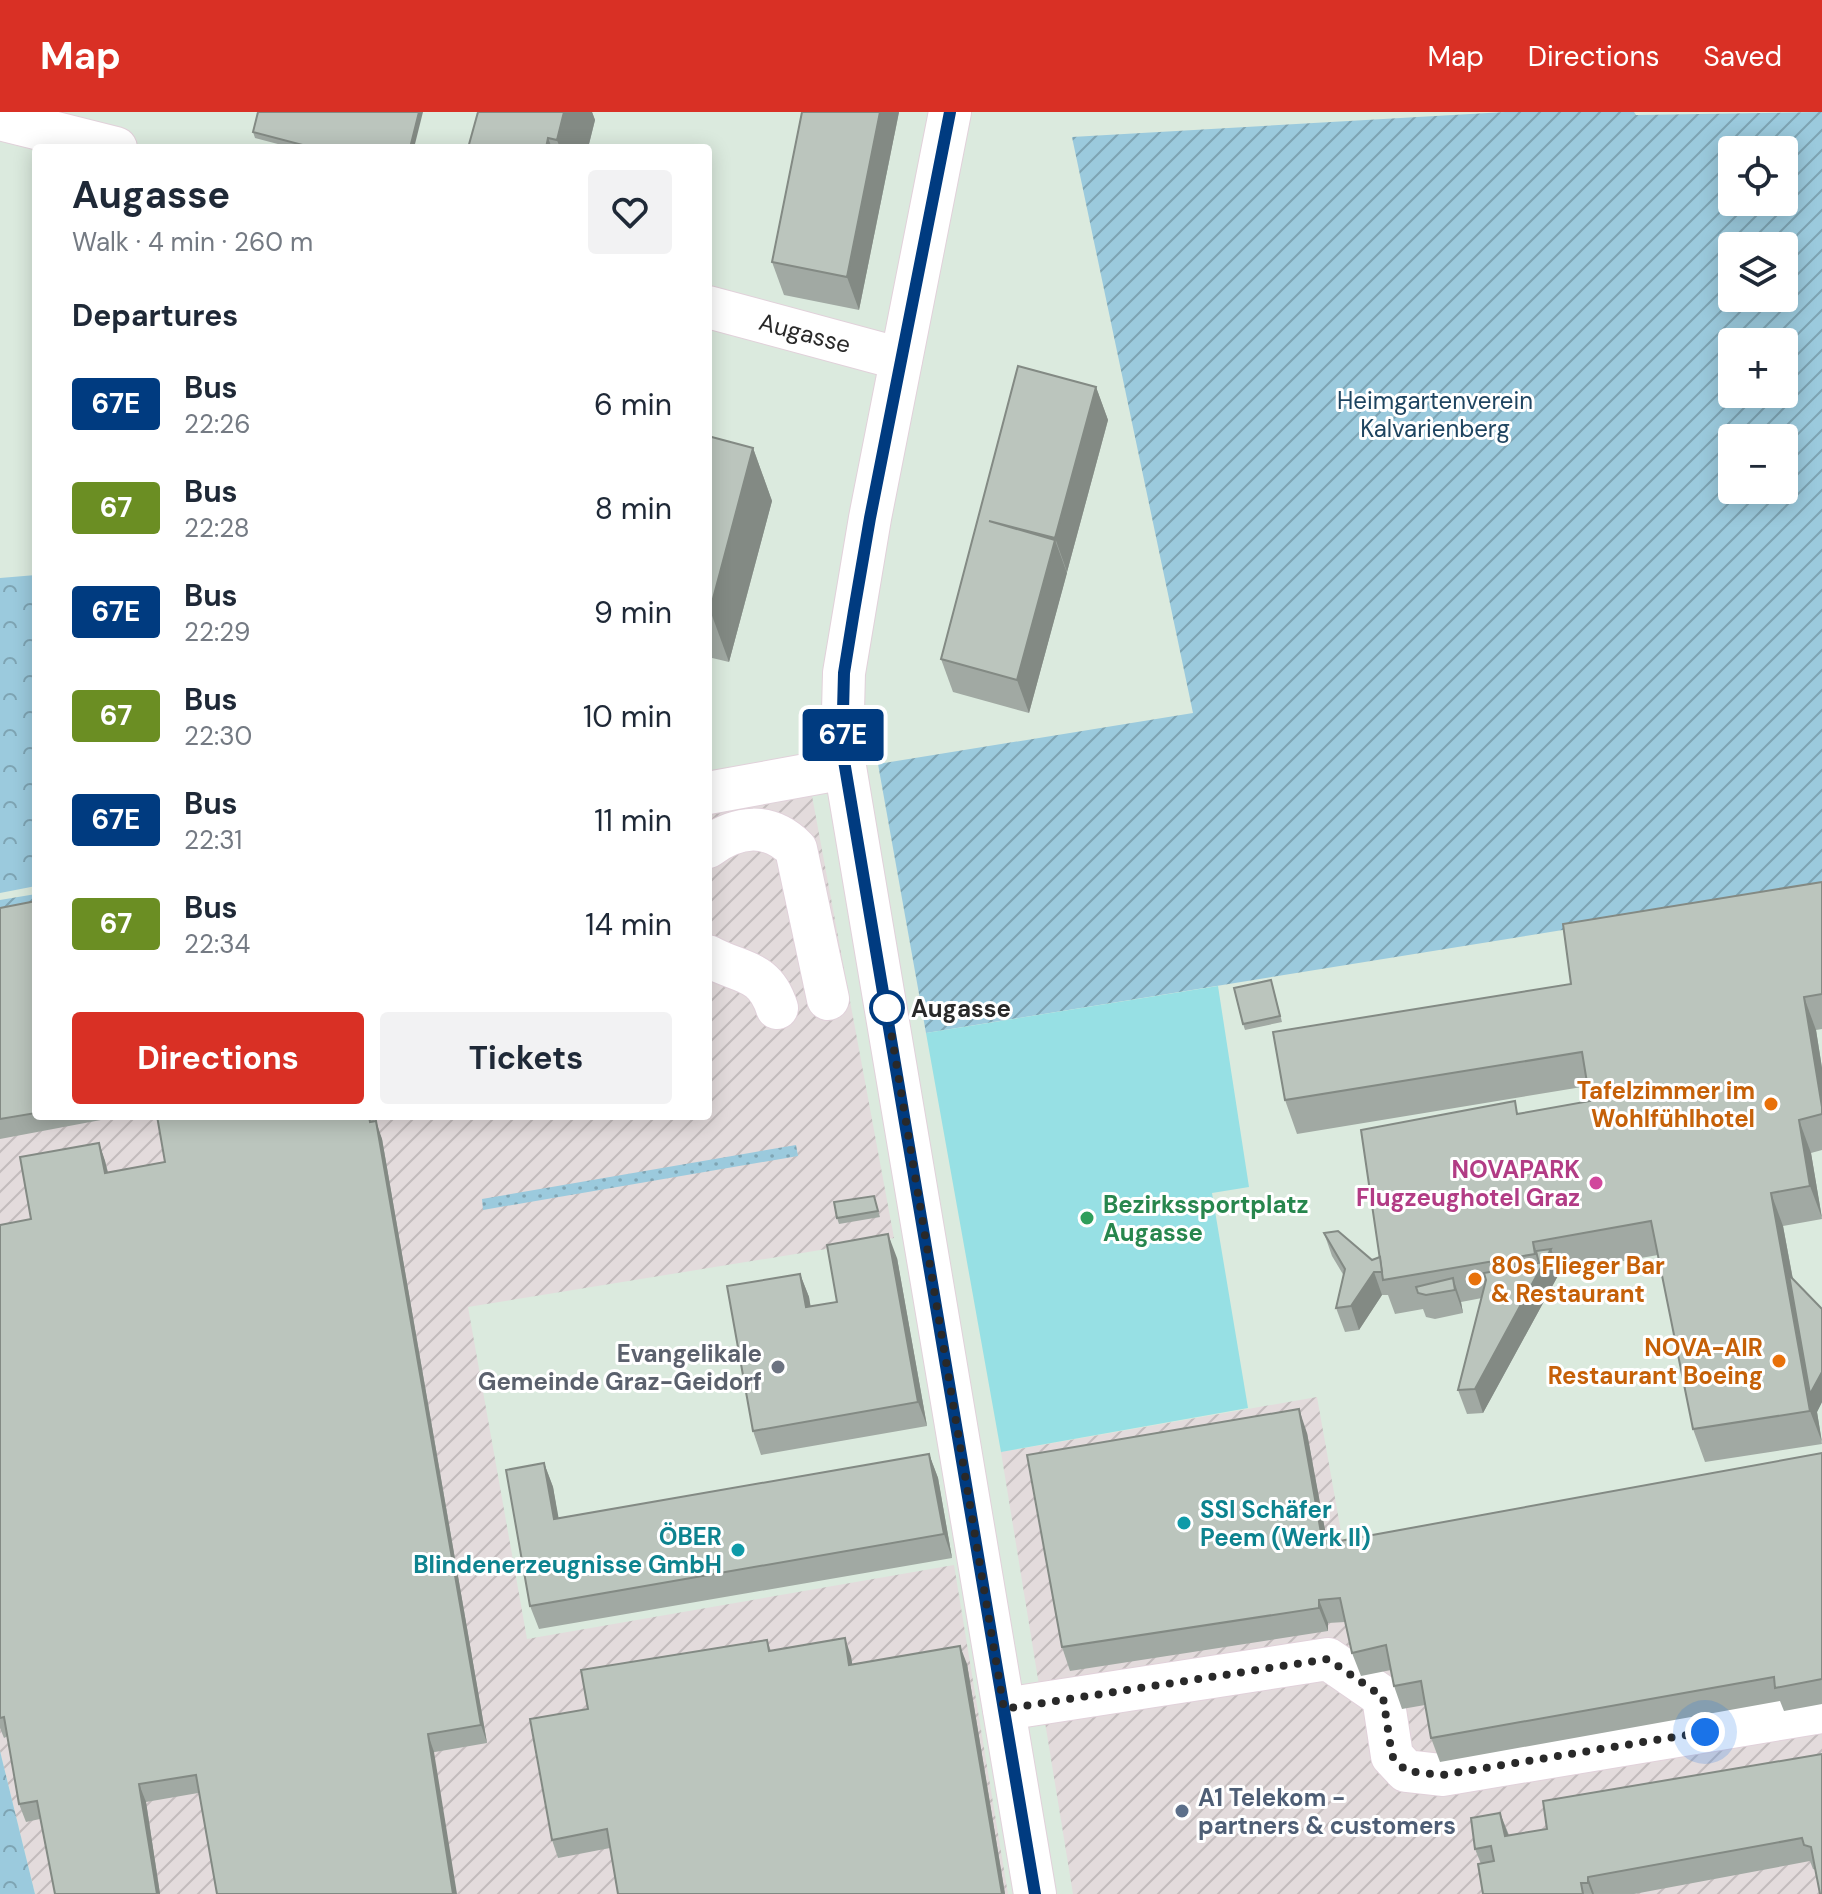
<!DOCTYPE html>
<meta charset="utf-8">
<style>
body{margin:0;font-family:"DM Sans",sans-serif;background:#f2f2f3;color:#1f2937;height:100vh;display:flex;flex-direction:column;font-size:30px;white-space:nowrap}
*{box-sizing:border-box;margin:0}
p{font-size:26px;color:#747a83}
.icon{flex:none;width:44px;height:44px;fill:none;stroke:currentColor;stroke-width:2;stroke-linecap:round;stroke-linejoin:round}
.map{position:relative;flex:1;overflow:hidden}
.details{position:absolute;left:32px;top:32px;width:680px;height:976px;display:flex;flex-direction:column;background:#fff;border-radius:8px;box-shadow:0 4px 20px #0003}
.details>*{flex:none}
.badge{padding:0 16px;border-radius:6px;font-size:28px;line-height:52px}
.buttons{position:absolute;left:1718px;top:24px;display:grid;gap:16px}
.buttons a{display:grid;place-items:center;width:80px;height:80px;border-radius:8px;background:#fff;box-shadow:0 4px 20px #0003;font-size:40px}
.you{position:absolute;width:40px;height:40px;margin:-20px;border:6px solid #fff;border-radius:50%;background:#1a73e8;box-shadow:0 0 0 12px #1a73e833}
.map>.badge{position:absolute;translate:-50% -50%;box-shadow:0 0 0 4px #fff}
h2{padding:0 40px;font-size:30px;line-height:72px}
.round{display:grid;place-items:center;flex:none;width:84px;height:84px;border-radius:8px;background:#f2f2f3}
.summary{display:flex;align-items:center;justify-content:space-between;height:136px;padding:0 40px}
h1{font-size:38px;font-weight:700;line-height:60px}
.action{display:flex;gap:16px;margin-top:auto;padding:16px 40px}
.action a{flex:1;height:92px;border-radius:8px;background:#d93025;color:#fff;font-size:32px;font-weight:700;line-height:92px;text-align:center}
.action a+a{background:#f2f2f3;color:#1f2937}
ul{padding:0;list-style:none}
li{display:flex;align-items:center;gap:24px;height:104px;padding:0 40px}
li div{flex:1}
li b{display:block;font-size:30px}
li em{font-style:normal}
li .badge{min-width:88px;font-weight:700;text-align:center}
header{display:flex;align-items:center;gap:48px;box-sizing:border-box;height:112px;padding:0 40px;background:#d93025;color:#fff}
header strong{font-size:38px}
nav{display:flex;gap:44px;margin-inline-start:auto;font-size:28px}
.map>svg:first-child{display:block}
.industrial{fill:url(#industrial-furrows)}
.grass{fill:url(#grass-dots)}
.forest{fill:url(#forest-crowns)}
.garden{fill:url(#garden-furrows);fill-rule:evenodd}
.pitch{fill:#97e0e4}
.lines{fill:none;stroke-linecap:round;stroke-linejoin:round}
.minor-casing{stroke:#e1d1da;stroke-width:44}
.minor{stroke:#fff;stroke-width:42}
.wall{fill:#a1a9a3}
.shaded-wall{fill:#838a84}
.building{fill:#bbc5bd;stroke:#838a84;stroke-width:2}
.line-casing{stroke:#fff;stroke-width:18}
.line{stroke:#003b80;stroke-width:12}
.walk{stroke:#292929;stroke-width:8;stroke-dasharray:0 14.4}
.stop-dot{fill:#fff;stroke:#003b80;stroke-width:4}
.food-dot{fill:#e8710a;stroke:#fff;stroke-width:3}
.hotel-dot{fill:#d1479c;stroke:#fff;stroke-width:3}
.leisure-dot{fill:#2e9e5b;stroke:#fff;stroke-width:3}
.worship-dot{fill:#6b7280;stroke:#fff;stroke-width:3}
.culture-dot{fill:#0f9aa8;stroke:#fff;stroke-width:3}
.service-dot{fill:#5c6f8a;stroke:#fff;stroke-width:3}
.labels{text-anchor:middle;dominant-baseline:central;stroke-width:6;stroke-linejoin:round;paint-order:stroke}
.street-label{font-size:24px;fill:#292929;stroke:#fff}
.park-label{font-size:24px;fill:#1e4460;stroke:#fff}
.stop-label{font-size:24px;font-weight:bold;fill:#292929;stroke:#fff;text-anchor:start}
.food-label{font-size:24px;font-weight:bold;fill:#c56008;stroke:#fff;text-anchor:end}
.hotel-label{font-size:24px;font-weight:bold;fill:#b23c85;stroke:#fff;text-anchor:end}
.leisure-label{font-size:24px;font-weight:bold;fill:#27864d;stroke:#fff;text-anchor:start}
.worship-label{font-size:24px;font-weight:bold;fill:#5b616d;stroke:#fff;text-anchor:end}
.culture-label{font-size:24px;font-weight:bold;fill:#0d838f;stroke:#fff;text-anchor:start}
.service-label{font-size:24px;font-weight:bold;fill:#4e5e75;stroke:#fff;text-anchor:start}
</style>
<header>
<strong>Map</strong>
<nav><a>Map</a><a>Directions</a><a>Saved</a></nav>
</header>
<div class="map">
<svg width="1822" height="1782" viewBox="0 0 1822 1782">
<defs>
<pattern id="industrial-furrows" width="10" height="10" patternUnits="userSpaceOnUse" patternTransform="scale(2)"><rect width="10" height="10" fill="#e3dbdc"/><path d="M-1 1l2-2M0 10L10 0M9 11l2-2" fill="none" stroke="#c3bcbd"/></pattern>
<pattern id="grass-dots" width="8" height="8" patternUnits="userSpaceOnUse" patternTransform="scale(2)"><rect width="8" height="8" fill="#9bcadd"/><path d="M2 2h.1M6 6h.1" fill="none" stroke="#7ea4b3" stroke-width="1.8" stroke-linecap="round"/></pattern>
<pattern id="forest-crowns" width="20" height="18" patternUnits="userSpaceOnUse" patternTransform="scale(2)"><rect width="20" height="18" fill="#9bcadd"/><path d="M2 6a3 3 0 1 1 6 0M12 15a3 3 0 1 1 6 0" fill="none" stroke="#7ea4b3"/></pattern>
<pattern id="garden-furrows" width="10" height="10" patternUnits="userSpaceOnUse" patternTransform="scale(2)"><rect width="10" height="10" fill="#9bcadd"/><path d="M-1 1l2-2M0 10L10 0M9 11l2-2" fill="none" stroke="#7ea4b3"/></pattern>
</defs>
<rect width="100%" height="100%" fill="#dbeade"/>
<g class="industrial">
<path d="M812,684L894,1126L468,1195L527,1527L954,1453L1008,1782H35L0,1639V816L36,1004H708V703Z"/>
<path d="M1317,1285L1343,1431L1822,1353V1782H1073L1001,1340Z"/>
</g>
<path class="grass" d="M796,1033L798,1044L483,1098L482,1087Z"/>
<g class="forest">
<path d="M36,463V774L0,781V466Z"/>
<path d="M0,1639L35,1782H0Z"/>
</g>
<g class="garden">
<path d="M1505,0H1634L1636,3L1822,0V776L926,921L878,652L1193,601L1072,25ZM1732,38H1784V90H1732ZM1732,134H1784V186H1732ZM1732,230H1784V282H1732ZM1732,326H1784V378H1732Z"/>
<path d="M36,782V807L0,814V788Z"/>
</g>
<path class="pitch" d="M1218,874L1249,1075L1212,1081L1248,1296L1001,1340L926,921Z"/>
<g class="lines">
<g class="minor-casing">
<g id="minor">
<path d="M950,0L870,406L844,561L842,637L1035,1782"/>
<path d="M0,7L116,36"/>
<path d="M708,195L901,247"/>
<path d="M708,681L845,656"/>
<path d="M708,735C738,713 769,710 796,737L828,887"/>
<path d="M708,844C740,862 764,856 777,896"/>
<path d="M1004,1597L1328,1547L1383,1585L1392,1644L1406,1659L1442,1663L1822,1600"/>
</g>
</g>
<use href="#minor" class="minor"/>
</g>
<g class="wall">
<path d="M478,0H592L595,8L588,36H468Z"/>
<path d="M802,0H899L859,198L784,183L772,150Z"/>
<path d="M253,20L414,36H293L255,26Z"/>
<path d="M1096,275L1108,308L1029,601L953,580L941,547Z"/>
<path d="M708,324L753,336L772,389L729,550L708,545Z"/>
<path d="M1822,770V917L1816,918L1822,956V1038L1811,1041L1822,1107L1783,1114L1793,1167L1822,1197V1290L1817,1300L1822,1332L1705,1350L1693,1317L1658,1143L1560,1160L1483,1301L1467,1302L1458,1278L1482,1186L1461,1190L1463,1201L1435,1207L1426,1205L1423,1197L1395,1202L1388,1183H1382L1359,1218L1345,1220L1336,1196L1344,1164L1332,1144L1324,1121L1372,1148L1380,1145L1520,1002L1590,989L1588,974L1297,1022L1285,988Z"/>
<path d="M36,789V1004H122L0,1027V796Z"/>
<path d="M1273,874L1282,910L1245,918L1243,912Z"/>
<path d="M372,1004L374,1009L382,1027L487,1631L146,1690L160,1782H55L40,1707L26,1710L19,1692L8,1624L4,1626L0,1616V1113L31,1107L99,1031L105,1049L108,1060L165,1050Z"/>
<path d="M874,1084L880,1105L839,1112L837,1106Z"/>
<path d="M897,1146L927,1314L761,1343L753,1319L800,1162L809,1185L810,1195L837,1190Z"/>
<path d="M1307,1321L1327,1431L1822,1341V1592L1784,1599L1780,1589L1440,1650L1431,1626L1425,1593L1402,1597L1394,1574L1391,1558L1361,1564L1352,1541L1345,1510L1328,1511V1519L1070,1559L1062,1535Z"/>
<path d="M929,1342L938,1366L952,1446L539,1517L530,1494L544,1351L553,1375L558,1406Z"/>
<path d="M767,1528L771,1539L851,1544L852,1553L967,1552L1005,1782H618L610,1736L558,1746L552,1728L588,1597Z"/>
<path d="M1822,1642L1816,1758L1813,1757L1810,1749L1634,1782H1483L1481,1752L1475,1737L1500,1701L1509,1723L1547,1717Z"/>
</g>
<g class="shaded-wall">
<path d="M419,0H423L414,36H410Z"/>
<path d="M564,0H592L595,8L588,36H560L557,28Z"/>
<path d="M880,0H899L859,198L847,165Z"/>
<path d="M548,26L552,36H546Z"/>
<path d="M1096,275L1108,308L1067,460L1055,426Z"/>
<path d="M753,336L772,389L729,550L710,498Z"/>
<path d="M1055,428L1067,461L1029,601L1017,568Z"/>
<path d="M1804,885L1816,918L1822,956V995Z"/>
<path d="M1799,1008L1811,1041L1822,1106L1810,1074Z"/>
<path d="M376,1009L382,1027L487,1631L481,1613Z"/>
<path d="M99,1031L105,1049L112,1079L105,1061Z"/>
<path d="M1771,1081L1783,1114L1813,1277L1822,1260V1290L1817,1300L1822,1330L1810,1299Z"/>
<path d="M888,1122L897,1146L927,1314L918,1290Z"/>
<path d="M1533,1130L1542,1154L1551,1137L1560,1160L1483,1301L1475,1277L1541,1156Z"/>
<path d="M1374,1160L1382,1183L1359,1218L1351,1194Z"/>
<path d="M800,1162L809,1185L815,1219L806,1195Z"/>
<path d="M1453,1166L1461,1190L1463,1201L1455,1178Z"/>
<path d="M1299,1297L1307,1321L1332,1455L1323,1432Z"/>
<path d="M929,1342L938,1366L952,1446L944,1422Z"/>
<path d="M544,1351L553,1375L563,1430L554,1407Z"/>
<path d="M1319,1488L1328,1511V1519L1319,1496Z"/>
<path d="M845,1526L851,1544L855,1571L849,1553Z"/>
<path d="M960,1534L967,1552L1005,1782H1002Z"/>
<path d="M428,1622L434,1640L457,1782H453Z"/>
<path d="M139,1672L146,1690L160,1782H157Z"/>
<path d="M1500,1701L1509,1725L1505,1724Z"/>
<path d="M1588,1765L1594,1782H1592L1588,1771Z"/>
</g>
<g class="building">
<path d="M258,0H419L410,36H314L253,20Z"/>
<path d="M478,0H564L557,28L548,26L546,36H468Z"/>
<path d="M802,0H880L847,165L772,150Z"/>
<path d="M1018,254L1096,275L1055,426L989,409L1055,428L1017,568L941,547Z"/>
<path d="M708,324L753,336L710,498H708Z"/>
<path d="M1822,770V882L1804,885L1822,995V1002L1799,1008L1810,1074L1771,1081L1810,1299L1693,1317L1651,1109L1533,1130L1535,1142L1383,1168L1361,1018L1515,989L1517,1002L1590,989L1582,940L1285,988L1273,920L1571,872L1563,812Z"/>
<path d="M36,789V1001L0,1007V796Z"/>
<path d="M1271,868L1280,904L1243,912L1234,876Z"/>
<path d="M157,1004H369L370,1010L376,1009L481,1613L428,1622L453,1782H217L196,1663L139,1672L157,1782H55L37,1689L19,1692L4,1605L0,1606V1113L31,1107L20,1045L99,1031L105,1061L165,1050Z"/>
<path d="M874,1084L878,1099L837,1106L834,1090Z"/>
<path d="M1338,1119L1372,1148L1380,1145L1382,1160H1374L1351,1194L1336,1196L1345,1157L1324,1121Z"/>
<path d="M888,1122L918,1290L753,1319L727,1174L800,1162L806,1195L837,1190L827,1133Z"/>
<path d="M1551,1137L1475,1277L1458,1278L1486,1168L1484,1161L1539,1151L1536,1139Z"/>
<path d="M1789,1163L1822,1197V1260L1810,1282Z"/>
<path d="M1453,1166L1455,1178L1426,1183L1418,1181L1416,1175Z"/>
<path d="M1299,1297L1323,1432L1822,1341V1567L1775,1576L1774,1565L1431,1626L1421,1569L1394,1574L1386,1533L1352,1541L1340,1486L1319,1488V1496L1062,1535L1027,1343Z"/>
<path d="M929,1342L944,1422L530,1494L506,1358L544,1351L554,1407Z"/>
<path d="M845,1526L849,1553L960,1534L1002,1782H618L607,1717L552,1728L530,1607L588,1597L581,1558L767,1528L769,1539Z"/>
<path d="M1822,1642V1782H1820L1811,1735L1804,1733L1802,1726L1588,1765V1771H1581L1583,1782H1483L1478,1752L1494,1749L1491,1734L1475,1737L1471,1706L1500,1701L1505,1724L1547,1717L1543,1689Z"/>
</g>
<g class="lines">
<g class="line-casing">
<path id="line" d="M950,0L870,406L854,499L844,561L842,637L1035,1782"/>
</g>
<use href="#line" class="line"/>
<path class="walk" d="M887,896L1004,1597L1328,1547L1383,1585L1392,1644L1406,1659L1442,1663L1705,1620"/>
</g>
<circle class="stop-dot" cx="887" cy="896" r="16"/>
<g class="food-dot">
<circle cx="1771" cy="992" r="8"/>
<circle cx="1475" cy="1167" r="8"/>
<circle cx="1779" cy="1249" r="8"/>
</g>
<circle class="hotel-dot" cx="1596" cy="1071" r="8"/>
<circle class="leisure-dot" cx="1087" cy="1106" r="8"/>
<circle class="worship-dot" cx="778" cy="1255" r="8"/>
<g class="culture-dot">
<circle cx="1184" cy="1411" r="8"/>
<circle cx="738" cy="1438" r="8"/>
</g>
<circle class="service-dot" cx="1182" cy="1699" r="8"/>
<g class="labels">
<g class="street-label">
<text transform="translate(805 221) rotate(15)">Augasse</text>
</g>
<g class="park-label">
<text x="1435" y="288">Heimgartenverein<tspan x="1435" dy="28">Kalvarienberg</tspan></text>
</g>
<g class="stop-label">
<text x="911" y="896">Augasse</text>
</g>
<g class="food-label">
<text x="1755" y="978">Tafelzimmer im<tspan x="1755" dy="28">Wohlfühlhotel</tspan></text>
<text x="1491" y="1153" text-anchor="start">80s Flieger Bar<tspan x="1491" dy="28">&amp; Restaurant</tspan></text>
<text x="1763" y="1235">NOVA-AIR<tspan x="1763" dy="28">Restaurant Boeing</tspan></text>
</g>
<g class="hotel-label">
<text x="1580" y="1057">NOVAPARK<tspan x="1580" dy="28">Flugzeughotel Graz</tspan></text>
</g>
<g class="leisure-label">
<text x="1103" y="1092">Bezirkssportplatz<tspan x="1103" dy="28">Augasse</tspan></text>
</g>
<g class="worship-label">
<text x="762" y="1241">Evangelikale<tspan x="762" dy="28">Gemeinde Graz-Geidorf</tspan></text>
</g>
<g class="culture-label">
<text x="1200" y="1397">SSI Schäfer<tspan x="1200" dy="28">Peem (Werk II)</tspan></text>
<text x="722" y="1424" text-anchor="end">ÖBER<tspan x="722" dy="28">Blindenerzeugnisse GmbH</tspan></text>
</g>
<g class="service-label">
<text x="1198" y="1685">A1 Telekom -<tspan x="1198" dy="28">partners &amp; customers</tspan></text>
</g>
</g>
</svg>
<div class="buttons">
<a><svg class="icon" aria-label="locate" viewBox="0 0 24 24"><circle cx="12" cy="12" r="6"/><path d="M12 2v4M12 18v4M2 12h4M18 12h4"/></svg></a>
<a><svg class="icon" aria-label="layers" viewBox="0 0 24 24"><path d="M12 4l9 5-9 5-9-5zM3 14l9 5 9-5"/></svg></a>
<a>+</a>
<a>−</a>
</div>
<div class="you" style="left:1705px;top:1620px"></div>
<b class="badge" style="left:843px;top:623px;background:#003b80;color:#fff">67E</b>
<section class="details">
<div class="summary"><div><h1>Augasse</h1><p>Walk · 4 min · 260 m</p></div><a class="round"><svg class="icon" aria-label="heart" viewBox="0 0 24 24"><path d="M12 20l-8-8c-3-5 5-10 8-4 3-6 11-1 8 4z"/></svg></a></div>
<h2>Departures</h2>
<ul>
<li><span class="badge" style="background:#003b80;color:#fff">67E</span><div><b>Bus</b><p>22:26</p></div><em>6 min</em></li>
<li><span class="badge" style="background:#6b8e23;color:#fff">67</span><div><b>Bus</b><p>22:28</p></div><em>8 min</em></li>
<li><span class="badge" style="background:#003b80;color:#fff">67E</span><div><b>Bus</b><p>22:29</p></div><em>9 min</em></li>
<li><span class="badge" style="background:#6b8e23;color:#fff">67</span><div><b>Bus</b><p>22:30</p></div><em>10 min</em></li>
<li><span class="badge" style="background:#003b80;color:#fff">67E</span><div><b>Bus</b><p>22:31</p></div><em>11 min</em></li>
<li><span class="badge" style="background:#6b8e23;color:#fff">67</span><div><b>Bus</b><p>22:34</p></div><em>14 min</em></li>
</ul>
<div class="action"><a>Directions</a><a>Tickets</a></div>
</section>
</div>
